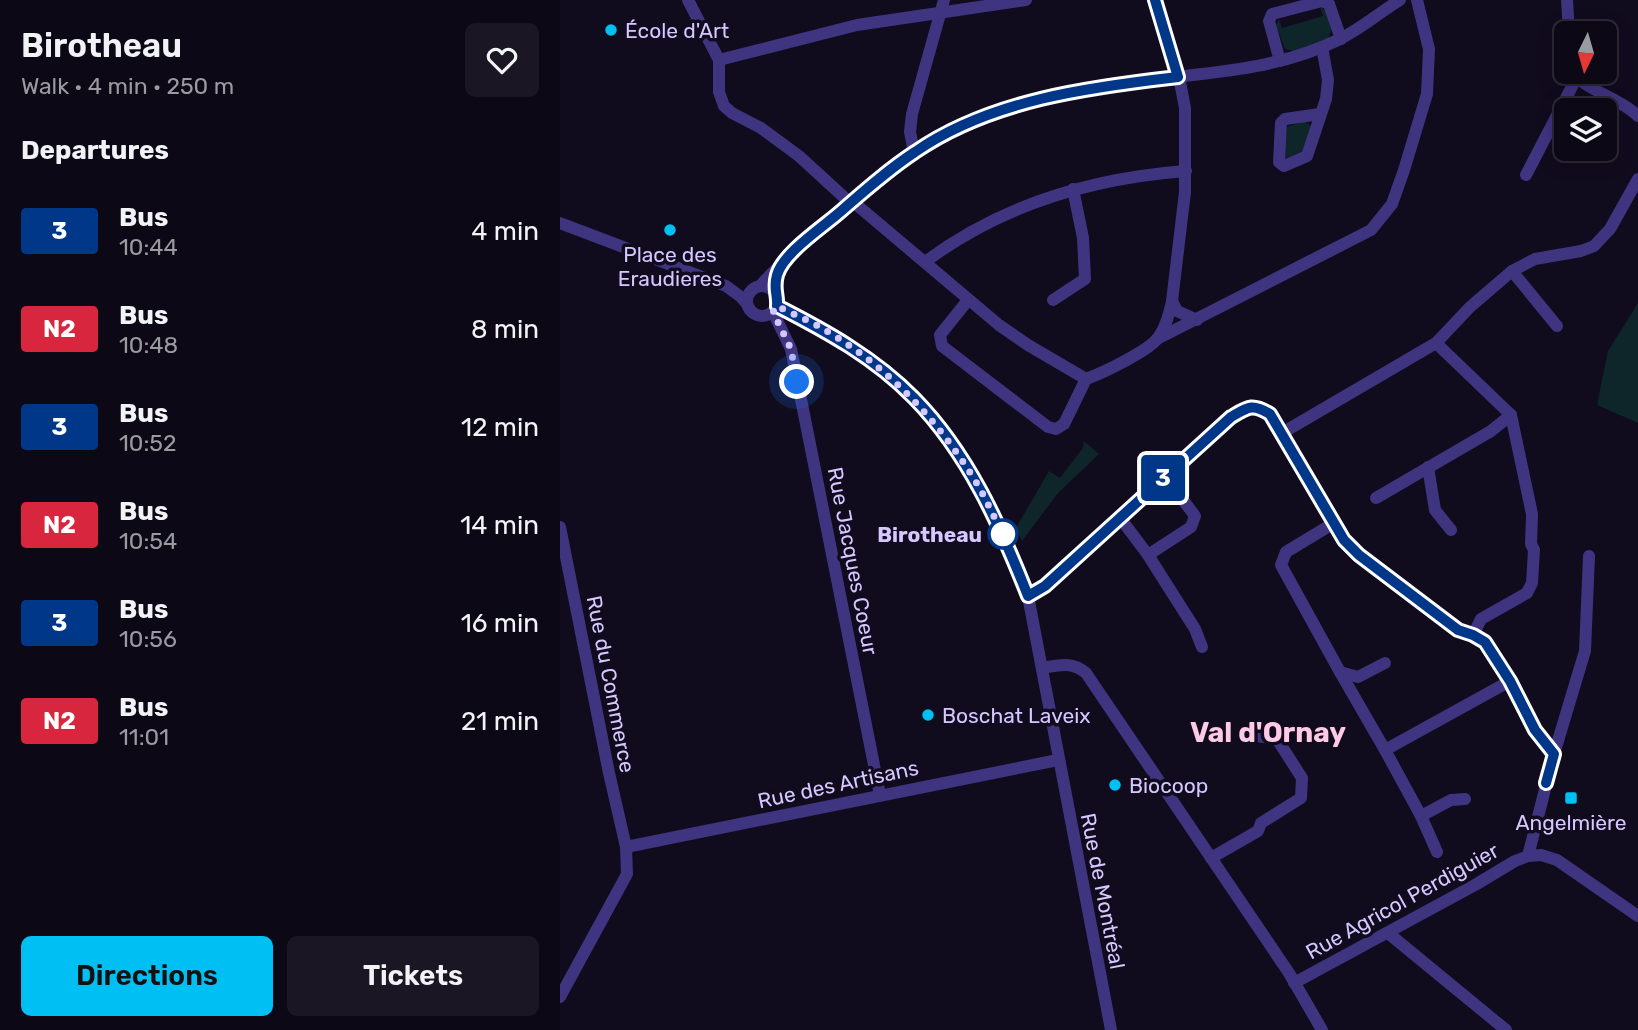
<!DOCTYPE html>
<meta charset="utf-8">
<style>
body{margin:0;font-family:Rubik,sans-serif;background:#1b1623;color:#f1f3f6;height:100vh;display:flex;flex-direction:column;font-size:26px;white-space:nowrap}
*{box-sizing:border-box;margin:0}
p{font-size:23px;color:#9a9aa1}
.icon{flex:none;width:38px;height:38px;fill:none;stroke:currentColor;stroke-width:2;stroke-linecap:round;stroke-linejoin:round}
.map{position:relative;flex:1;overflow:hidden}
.details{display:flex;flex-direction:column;background:#0d0816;width:560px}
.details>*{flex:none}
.badge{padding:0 14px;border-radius:5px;font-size:24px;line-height:46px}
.needle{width:46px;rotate:185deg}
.fabs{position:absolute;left:994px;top:21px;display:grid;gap:14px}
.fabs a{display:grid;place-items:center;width:63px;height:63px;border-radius:10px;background:#0d0816;box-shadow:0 4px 18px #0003,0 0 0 2px #2d2935;font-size:35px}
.you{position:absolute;width:35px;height:35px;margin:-18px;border:5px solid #fff;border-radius:50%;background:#1a73e8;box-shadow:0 0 0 10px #1a73e833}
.map>.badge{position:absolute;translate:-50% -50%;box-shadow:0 0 0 4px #fff}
h2{padding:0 21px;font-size:26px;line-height:63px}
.round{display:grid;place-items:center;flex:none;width:74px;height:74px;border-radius:10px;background:#1b1623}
.headline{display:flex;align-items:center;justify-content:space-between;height:119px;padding:0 21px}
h1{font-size:33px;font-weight:600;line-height:52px}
.button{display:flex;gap:14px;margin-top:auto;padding:14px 21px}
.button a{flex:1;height:80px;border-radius:10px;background:#00bff3;color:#111;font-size:28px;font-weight:600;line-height:80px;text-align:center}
.button a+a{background:#1b1623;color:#f1f3f6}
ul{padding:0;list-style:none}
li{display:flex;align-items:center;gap:21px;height:98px;padding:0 21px}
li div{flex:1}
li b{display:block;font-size:26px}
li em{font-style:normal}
li .badge{min-width:77px;font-weight:700;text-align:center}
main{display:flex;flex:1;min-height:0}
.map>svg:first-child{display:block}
.green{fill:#0e2629}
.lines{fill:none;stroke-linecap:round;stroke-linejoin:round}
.minor{stroke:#3f3480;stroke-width:12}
.line-casing{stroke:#fff;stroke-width:16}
.line{stroke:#003788;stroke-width:10}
.walk{stroke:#d5c8ff;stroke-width:7;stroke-dasharray:0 12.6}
.poi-dot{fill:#00bff3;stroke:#110b1e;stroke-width:2.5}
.stop-dot{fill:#fff;stroke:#003788;stroke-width:3.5}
.labels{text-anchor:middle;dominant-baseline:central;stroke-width:7;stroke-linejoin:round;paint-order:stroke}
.poi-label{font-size:21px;fill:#d5c8ff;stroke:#110b1e;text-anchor:start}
.stop-label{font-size:21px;font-weight:bold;fill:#d5c8ff;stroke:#110b1e;text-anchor:end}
.street-label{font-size:21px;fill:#d5c8ff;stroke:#110b1e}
.district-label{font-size:28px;font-weight:bold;fill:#ffcae6;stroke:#110b1e}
</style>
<main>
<section class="details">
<div class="headline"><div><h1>Birotheau</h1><p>Walk · 4 min · 250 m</p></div><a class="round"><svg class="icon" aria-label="heart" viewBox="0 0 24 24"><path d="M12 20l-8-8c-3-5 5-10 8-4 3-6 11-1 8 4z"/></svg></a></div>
<h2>Departures</h2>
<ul>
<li><span class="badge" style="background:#003788;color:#fff">3</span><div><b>Bus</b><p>10:44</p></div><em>4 min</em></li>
<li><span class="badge" style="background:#d7263d;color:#fff">N2</span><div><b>Bus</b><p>10:48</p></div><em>8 min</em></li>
<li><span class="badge" style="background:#003788;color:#fff">3</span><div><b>Bus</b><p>10:52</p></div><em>12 min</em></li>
<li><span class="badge" style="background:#d7263d;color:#fff">N2</span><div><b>Bus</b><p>10:54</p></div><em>14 min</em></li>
<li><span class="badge" style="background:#003788;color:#fff">3</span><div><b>Bus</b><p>10:56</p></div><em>16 min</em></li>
<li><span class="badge" style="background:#d7263d;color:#fff">N2</span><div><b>Bus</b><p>11:01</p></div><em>21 min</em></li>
</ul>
<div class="button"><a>Directions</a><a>Tickets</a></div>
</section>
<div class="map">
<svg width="1078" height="1030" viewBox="0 0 1078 1030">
<rect width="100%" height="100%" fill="#110b1e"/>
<g class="green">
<path d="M760,7L765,10L772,28L768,39L735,51L725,49L716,25L719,19L722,28L763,16Z"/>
<path d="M744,121L751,126L743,151L726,158L725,156L727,127Z"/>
<path d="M1078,303V423L1037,405L1048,351Z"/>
<path d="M524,441L539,454L498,493L462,541L456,528L489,471L500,478L523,448Z"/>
</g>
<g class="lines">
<g class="minor">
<path d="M128,0L159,60V92L164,106L172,113L201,128L239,156L287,200L298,206L439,325L468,345L526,379L504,424L496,429L488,427L382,346L380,335L408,300"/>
<path d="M595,0L620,82L625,108V192L612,301"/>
<path d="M1007,0L1009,33"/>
<path d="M159,60L297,25L466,0"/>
<path d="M720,61L709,21L712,14L762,1L769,4L781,39"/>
<path d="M1013,72C1024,90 1060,98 1078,116"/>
<path d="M760,114L725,119L721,123L719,162L724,166L747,156L766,99L768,80L762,47"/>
<path d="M354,152L350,132L352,114L384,0"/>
<path d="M966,175L1017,77"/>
<path d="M0,223L166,286L181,297L187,304"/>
<path d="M365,262C441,205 533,178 626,171"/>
<path d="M952,271L997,326"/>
<path d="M201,285C220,263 244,244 266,224C295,199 324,171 356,151C408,117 474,97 535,87C616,73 702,77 778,40C799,30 819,13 840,0"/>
<circle cx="202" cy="301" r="15"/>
<path d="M493,300L525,279L523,238L513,189"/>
<path d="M217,306C266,331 315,358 354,398C408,453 439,525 468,596L551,1030"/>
<path d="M213,312L231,349L320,795"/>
<path d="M597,339L811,230L832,204L844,170L867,94L869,49L857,0"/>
<path d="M876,343L951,415"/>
<path d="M526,379C543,373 588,351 598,338C606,327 609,314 612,301L617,311L637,320"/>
<path d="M722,433L876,343L910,307L952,271L975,259L1021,251L1034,246L1050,229L1078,179"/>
<path d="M868,467L875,510L891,530"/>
<path d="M816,498L931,431L951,415"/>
<path d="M561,519L588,555L631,527L635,516L605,476"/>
<path d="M774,523L726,552L721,565L780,672L798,677L825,663"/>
<path d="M0,527L49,773L66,847L67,874L0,997"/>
<path d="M588,555L635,629L642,647"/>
<path d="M468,596L485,586L671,417C688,407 692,403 710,413L784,540L799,555L898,630L913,635L925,642L950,681L975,730L994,754"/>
<path d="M913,635L921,619L967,593L972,583L974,550L971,544L972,514L951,415"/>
<path d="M482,668C499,665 512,661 526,673L729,973L762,1030"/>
<path d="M780,672L825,750L950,681"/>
<path d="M825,750L861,816L877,852"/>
<path d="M861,816L891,800L905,799"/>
<path d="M66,847L498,760"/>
<path d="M968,856L994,754L1025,651L1029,556"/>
<path d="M651,858L698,831L701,823L741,798L742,778L717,739L697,736"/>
<path d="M828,933L946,1030"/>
<path d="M734,983L915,885L955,861L968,856L981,855L997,860L1078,916"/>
</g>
</g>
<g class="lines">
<g class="line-casing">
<path id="line" d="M595,0L618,77C530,87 430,100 355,152C329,169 304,191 280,212C263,227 223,253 217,275C213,289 218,294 217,306C266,331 315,358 354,398C408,453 440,525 468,596L485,586L671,417C688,407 692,403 710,414L784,540L799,555L898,630L913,635L925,642L950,681L975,730L994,754L986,783"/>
</g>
<use href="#line" class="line"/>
<path class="walk" d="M237,382L231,349L213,312L217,306C233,314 250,321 265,330C328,367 378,420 416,482C426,498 434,518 443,534"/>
</g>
<g class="poi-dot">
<circle cx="51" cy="30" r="7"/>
<circle cx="110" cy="230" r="7"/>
<circle cx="368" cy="715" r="7"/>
<circle cx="555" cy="785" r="7"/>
<rect x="1004" y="791" width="14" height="14" rx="3.5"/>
</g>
<circle class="stop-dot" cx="443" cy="534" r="14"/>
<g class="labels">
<g class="poi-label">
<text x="65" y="30">École d'Art</text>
<text x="110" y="254" text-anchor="middle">Place des<tspan x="110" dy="24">Eraudieres</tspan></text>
<text x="382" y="715">Boschat Laveix</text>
<text x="569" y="785">Biocoop</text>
<text x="1011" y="822" text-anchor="middle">Angelmière</text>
</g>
<g class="stop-label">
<text x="422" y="534">Birotheau</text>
</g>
<g class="street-label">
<text transform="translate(293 561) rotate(79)">Rue Jacques Coeur</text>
<text transform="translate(51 684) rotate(79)">Rue du Commerce</text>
<text transform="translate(278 784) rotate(-12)">Rue des Artisans</text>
<text transform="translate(543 891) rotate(79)">Rue de Montréal</text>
<text transform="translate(842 901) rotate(-29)">Rue Agricol Perdiguier</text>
</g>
<g class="district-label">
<text x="708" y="732">Val d'Ornay</text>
</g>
</g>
</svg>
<div class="fabs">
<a><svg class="needle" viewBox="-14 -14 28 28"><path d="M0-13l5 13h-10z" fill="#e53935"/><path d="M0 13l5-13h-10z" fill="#9a9aa1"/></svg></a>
<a><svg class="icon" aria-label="layers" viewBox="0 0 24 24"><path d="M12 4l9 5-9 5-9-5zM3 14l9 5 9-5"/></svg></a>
</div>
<div class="you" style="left:237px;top:382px"></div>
<b class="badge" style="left:603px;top:478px;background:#003788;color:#fff">3</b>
</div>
</main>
